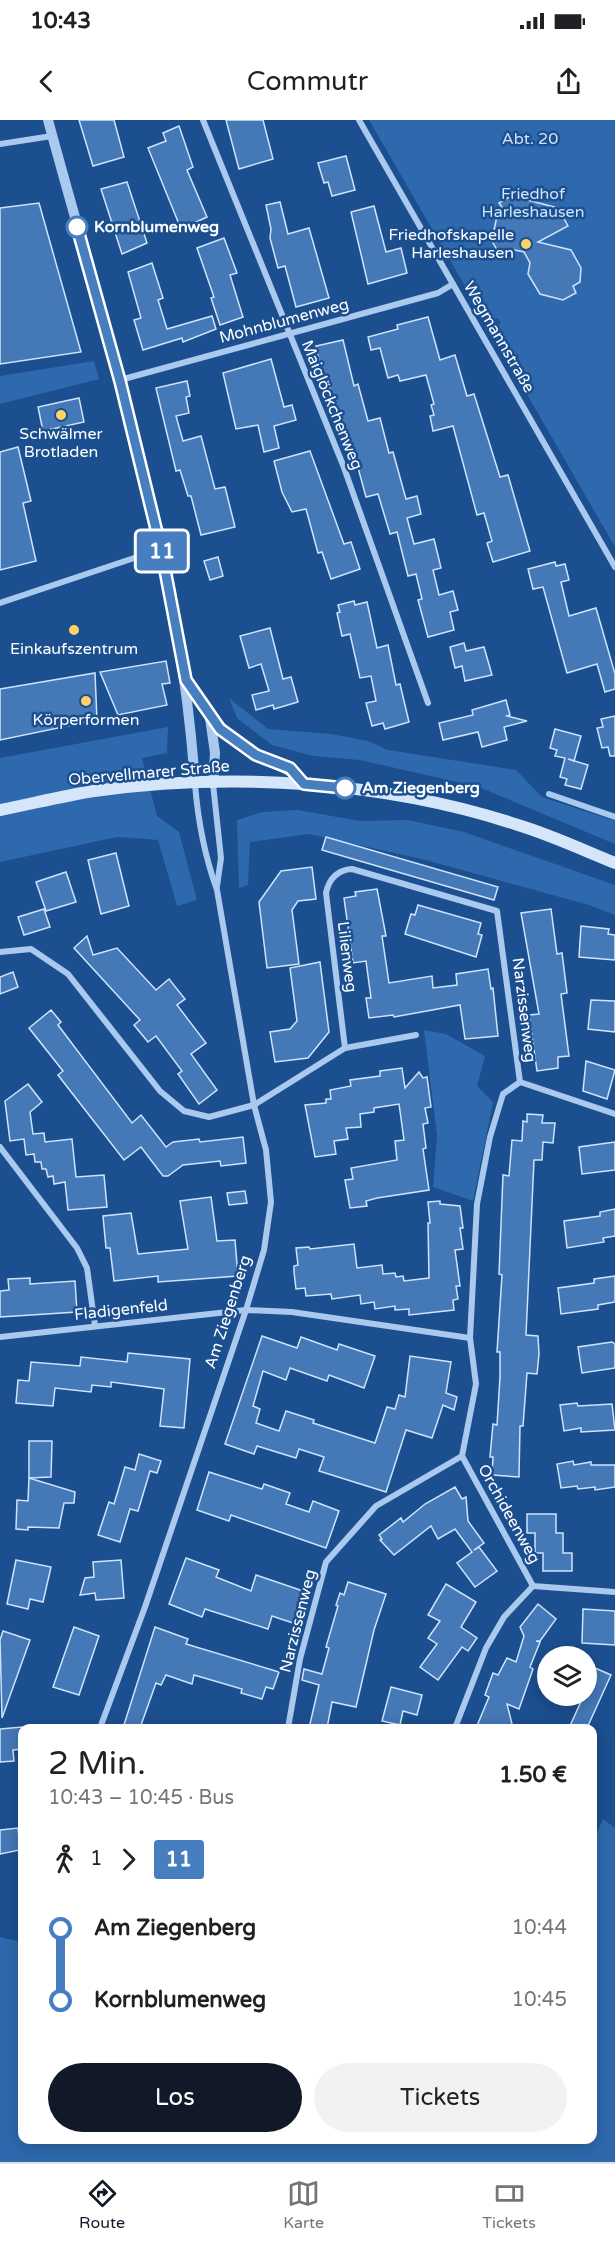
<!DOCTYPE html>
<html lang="de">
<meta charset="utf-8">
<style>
body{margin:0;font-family:"Varela Round",sans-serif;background:#f2f2f2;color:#202124;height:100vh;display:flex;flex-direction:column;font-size:22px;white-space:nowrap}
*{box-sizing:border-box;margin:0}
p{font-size:20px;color:#757577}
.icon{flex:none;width:33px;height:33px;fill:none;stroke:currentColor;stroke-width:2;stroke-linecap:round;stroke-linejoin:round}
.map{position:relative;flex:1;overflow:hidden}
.panel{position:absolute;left:18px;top:1604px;width:579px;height:420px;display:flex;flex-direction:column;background:#fff;border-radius:12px;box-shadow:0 3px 15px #0003}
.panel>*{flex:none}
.badge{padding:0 12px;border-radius:4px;font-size:21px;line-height:39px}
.buttons{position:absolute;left:537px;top:1526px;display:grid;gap:12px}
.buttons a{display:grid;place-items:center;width:60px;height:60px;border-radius:50%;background:#fff;box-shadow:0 3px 15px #0003;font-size:30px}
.map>.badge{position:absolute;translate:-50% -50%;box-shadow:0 0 0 3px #fff}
.legs{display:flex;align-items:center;gap:9px;height:66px;padding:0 30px;font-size:20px}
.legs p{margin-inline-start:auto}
.overview{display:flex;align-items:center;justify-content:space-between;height:102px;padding:0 30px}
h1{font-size:33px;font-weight:600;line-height:45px}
.action{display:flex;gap:12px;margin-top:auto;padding:12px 30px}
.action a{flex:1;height:69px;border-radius:36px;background:#111827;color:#fff;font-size:24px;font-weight:600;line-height:69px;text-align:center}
.action a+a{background:#f2f2f2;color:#202124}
ul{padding:0 30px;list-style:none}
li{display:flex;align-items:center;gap:21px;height:72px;font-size:22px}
li i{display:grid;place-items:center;width:9px;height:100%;margin:0 8px;background:currentColor}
li i::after{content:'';width:15px;height:15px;margin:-8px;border:4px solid;border-radius:50%;background:#fff}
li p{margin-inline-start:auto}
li:first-child i{background:linear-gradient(#0000 50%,currentColor 0)}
li:last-child i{background:linear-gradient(currentColor 50%,#0000 0)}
.status{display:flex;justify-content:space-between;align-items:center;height:42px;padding:0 30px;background:#fff;direction:ltr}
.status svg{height:16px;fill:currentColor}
header{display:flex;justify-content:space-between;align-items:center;height:78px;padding:0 30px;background:#fff;font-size:27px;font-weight:600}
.dock{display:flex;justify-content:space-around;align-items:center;height:84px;border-top:2px solid #e0e0e0;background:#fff;font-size:16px;color:#757577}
.dock a{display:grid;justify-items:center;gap:3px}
.dock .selected{color:#111827}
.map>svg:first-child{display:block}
.green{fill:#2e69ad}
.building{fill:#4478b7;stroke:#cfe3fa;stroke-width:1.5}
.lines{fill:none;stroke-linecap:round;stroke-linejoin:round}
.minor{stroke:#a9c9ee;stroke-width:6}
.tertiary{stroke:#a9c9ee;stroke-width:10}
.secondary{stroke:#d6e6fa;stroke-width:12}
.line-1-casing{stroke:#fff;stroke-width:14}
.line-1{stroke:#477ec0;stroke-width:9}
.stop-1-dot{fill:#fff;stroke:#477ec0;stroke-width:3}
.poi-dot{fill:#ffd166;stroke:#1b4f8f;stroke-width:2}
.labels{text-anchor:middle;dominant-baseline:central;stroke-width:5;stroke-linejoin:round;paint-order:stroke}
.park-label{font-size:16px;fill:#cfe3fa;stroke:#1b4f8f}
.stop-label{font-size:16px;font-weight:bold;fill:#fff;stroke:#1b4f8f;text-anchor:start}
.poi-label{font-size:16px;fill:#fff;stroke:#1b4f8f}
.street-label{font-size:16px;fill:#fff;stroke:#1b4f8f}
</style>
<div class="status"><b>10:43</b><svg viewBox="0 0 49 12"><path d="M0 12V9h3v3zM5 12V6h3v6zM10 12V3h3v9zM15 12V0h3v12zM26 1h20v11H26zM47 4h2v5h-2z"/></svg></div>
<header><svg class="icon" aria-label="back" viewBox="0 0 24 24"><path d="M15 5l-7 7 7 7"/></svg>Commutr<svg class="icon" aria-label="share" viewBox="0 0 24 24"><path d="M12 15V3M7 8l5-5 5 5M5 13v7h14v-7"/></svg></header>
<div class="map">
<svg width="615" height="2042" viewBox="0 0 615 2042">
<rect width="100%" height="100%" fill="#1b4f8f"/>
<g class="green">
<path d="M369,0H615V427L490,210L501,203L498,198L487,204Z"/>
<path d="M94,241L99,259L0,284V256Z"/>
<path d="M229,578L268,609L331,614L368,621L388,630L516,650L542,677L615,701V724L479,667L360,640L313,636L272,625L237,598Z"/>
<path d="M168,607L167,633L142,638L157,696L179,712L197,780L177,786L158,720L117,717L0,742V638Z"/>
<path d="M298,690L360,701L408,700L464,712L615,765V795L589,785L426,740L309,714L250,722L248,765L239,768L237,700L262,692Z"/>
<path d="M424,910L446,914L485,936L477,966L493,982L473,1081L433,1067L437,1016Z"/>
<path d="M603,1699L615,1708V2042H0V1817L22,1822V2019H592V1723Z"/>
</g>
<g class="building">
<path d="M79,0H114L124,37L93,46Z"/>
<path d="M226,0H263L273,39L239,49Z"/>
<path d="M179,6L193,47L187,50L207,97L181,109L148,28L166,21L163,13Z"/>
<path d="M346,36L355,70L332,76L328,62L324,63L318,43Z"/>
<path d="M127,62L147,123L122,134L101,69Z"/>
<path d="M516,73L520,78L558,88L568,106L538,122L571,130L581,148L580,162L573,166L576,173L563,180L540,174L528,154L530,143L524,132L510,129L500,135L488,114L494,110L497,96L505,92L499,83Z"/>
<path d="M280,82L288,114L309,108L329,178L296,187L285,146L278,148L270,118L271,109L266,85Z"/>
<path d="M39,83L81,232L0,244V88Z"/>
<path d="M374,86L386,132L401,128L407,153L368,164L351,92Z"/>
<path d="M224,118L237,153L230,155L243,197L220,205L211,178L214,177L197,128Z"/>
<path d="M152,143L163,178L158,180L167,209L212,196L216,209L183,222L182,218L143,230L134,200L141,198L128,152Z"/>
<path d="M428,197L440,240L455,235L467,276L474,274L500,357L508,355L530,431L493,442L487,423L492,421L484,393L477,395L453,306L433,311L430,296L434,295L431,285L434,284L426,255L400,261L398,255L388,258L380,228L371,230L368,217L398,209L397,205Z"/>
<path d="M343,220L354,266L358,264L368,301L380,298L389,333L393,332L406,379L417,376L421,394L407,398L414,424L434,419L441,448L433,450L439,475L453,471L458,490L450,492L454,510L428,517L418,480L422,479L416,454L408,456L397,412L390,414L378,374L366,377L357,344L351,345L326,255L322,256L316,226Z"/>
<path d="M271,239L284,287L292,285L296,300L274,306L279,328L264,332L258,305L236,309L223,253Z"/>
<path d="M187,261L190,276L186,277L189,293L176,296L183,321L201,316L215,369L225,367L235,407L201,415L191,376H188L180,350L176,351L156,268Z"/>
<path d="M79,278L84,302L43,311L38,287Z"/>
<path d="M18,327L31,381L23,383L36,441L0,450V332Z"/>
<path d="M310,331L344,424L351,422L360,449L331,459L322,432L318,433L306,389L292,392L282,372L274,341Z"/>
<path d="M218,437L223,456L210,460L204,441Z"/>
<path d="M555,442L556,446L565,444L569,460L561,462L569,496L596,488L615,554V569L605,572L597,544L567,553L543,467L533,469L528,449Z"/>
<path d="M354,481L355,485L367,482L377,528L388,525L396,565L400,564L409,602L385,609L383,603L372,606L366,583L376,581L371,556L360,558L350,514L342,516L337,493L340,492L338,485Z"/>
<path d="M270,508L283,559L291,557L298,582L274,589L273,585L256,590L252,575L269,571L261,544L249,548L240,516Z"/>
<path d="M464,523L466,531L484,527L492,555L465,561L462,546L455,548L450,527Z"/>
<path d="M166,541L170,563L162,564L167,585L118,595L100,552Z"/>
<path d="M95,553L97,600L0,620V569Z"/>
<path d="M506,580L510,595L507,596L527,601L504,607L507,620L482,627L478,612L443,620L439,603L473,595L472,590Z"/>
<path d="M615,596V636H610L608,627L602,628L597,608L603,607L601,599Z"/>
<path d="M555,609L581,616L574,641L568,639L588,645L581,669L565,665L567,659L560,657L565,638L555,636L557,630L550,628Z"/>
<path d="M326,717L498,767L494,780L322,730Z"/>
<path d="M116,733L129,786L101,794L88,740Z"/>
<path d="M312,747L316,779L298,781L292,790L299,844L267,848L259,782L281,751Z"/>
<path d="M66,752L76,782L46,791L36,762Z"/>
<path d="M377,769L386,816H382L389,863L432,856L433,868L457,865L456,854L488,849L491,869L493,868L498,916L465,919L460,885L394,897L393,895L369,898L366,878H371L366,841L353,843L344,778L356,776L355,772Z"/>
<path d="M418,785L481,803L478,814L482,815L476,837L405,814L411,794L415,795Z"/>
<path d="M44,789L50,807L24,815L18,797Z"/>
<path d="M551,789L557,834L562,833L567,873L561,874L569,936L558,937V948L537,951L529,895L539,894L521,793Z"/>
<path d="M581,806L609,809L608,814L615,815V840L579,837Z"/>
<path d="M87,816L93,835L117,828L156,870L169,859L185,879L177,885L206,923L191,934L217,970L199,984L178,954L182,951L156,916L148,922L134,905L140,900L74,828Z"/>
<path d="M320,842L329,912L308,938L275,942L270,912L290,909L297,901L290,848Z"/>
<path d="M13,852L18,867L0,874V857Z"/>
<path d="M591,880L615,881V912L588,909Z"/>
<path d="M51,890L61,902L58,905L132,1003L141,995L166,1027L173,1022L199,1019L200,1022L243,1017L246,1043L221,1046L220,1041L183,1045L168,1056H163L141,1027L124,1040L58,955L63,951L29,908Z"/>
<path d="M586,941L615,950L607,979L583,971Z"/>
<path d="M402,948L405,968L419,952L423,958L427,957L431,987L425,988L428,1003L423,1004L426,1028L423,1029L429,1070L377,1078L366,1081L367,1086L350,1088L345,1060L353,1059L351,1048L397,1040L395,1021L404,1020L399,984L374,988V992L360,994L361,1007L346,1008L348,1019L334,1021L336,1034L315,1037L305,985L326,983V979H331L330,970L351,966L350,960L380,956V951Z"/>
<path d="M28,964L42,982L30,992L33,1014L44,1013L45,1022L72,1019L76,1057L104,1055L107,1087L68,1090L65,1062L54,1064L53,1056L48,1057L46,1049H42L41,1042H35L34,1034L26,1035L24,1019L10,1021L5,981Z"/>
<path d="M527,994L543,995L542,1003H555L553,1023L543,1022L542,1040H534L526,1215L538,1216L539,1234L537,1254L527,1253L523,1306H520L519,1357L492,1355L493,1337H490L493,1304L497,1305L500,1257V1232H497L502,1155L499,1154L503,1055L509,1056L512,1020L522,1021L523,1001L527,1002Z"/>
<path d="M615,1022V1050L582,1054L579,1027Z"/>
<path d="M245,1071L247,1083L229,1085L227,1073Z"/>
<path d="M211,1077L217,1121L235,1120L238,1156L158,1162V1156L114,1161L110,1128H106L103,1096L131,1093L138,1134L188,1129L180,1081Z"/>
<path d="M440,1081V1084L460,1086L463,1108H460L463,1129L455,1130L460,1166H456L458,1179L453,1180L454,1190L409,1195V1189L395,1190V1186L375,1189L374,1182L361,1184L360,1175L332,1179L331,1174L306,1176L305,1168L296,1169L294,1152V1146L298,1145L296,1128L309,1127L310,1129L354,1124L357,1148L382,1145L383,1154L395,1153L396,1157L403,1156L404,1161L429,1158L428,1103H430L428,1082Z"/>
<path d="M615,1089V1116L603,1118L604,1122L567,1128L564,1101L600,1096V1092Z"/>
<path d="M615,1156V1182L598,1185V1189L561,1194L558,1168L594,1163V1159Z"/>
<path d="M30,1158V1164L75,1161L77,1192L0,1197V1171L9,1170L8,1159Z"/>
<path d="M262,1216L297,1228L301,1217L337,1230L339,1224L375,1236L364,1268L329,1255L327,1261L290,1248L286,1260L263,1251L253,1286L260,1289L256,1303L279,1311L286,1291L314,1300L313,1303L375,1323L387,1287L395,1289L399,1275L405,1277L410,1236L451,1242L446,1273L457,1277L454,1290L443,1285L432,1318L406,1310L386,1372L319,1351L324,1337L299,1329L296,1338L257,1326L254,1334L225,1324Z"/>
<path d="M612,1222L615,1224V1248L582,1253L578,1227Z"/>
<path d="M128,1233L190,1239L184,1308L160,1306L164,1269L111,1262V1267L92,1265L91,1272L55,1268L53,1286L16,1283L18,1260L29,1261L31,1242L80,1246L81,1237L127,1242Z"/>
<path d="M577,1283L578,1286L612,1284L615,1310L581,1312V1308L564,1311L560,1285Z"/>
<path d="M29,1321H52L51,1357L29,1358Z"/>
<path d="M139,1334L161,1341L157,1353L150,1351L138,1391L130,1389L120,1422L98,1415L109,1382L114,1384L125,1347L135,1350Z"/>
<path d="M573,1341L574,1345L591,1342V1345H615V1367L595,1370V1367L578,1369L577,1366L561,1368L557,1344Z"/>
<path d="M209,1352L262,1369L264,1364L290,1373L286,1384L309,1392L313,1381L339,1391L326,1428L231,1395L229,1401L197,1390Z"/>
<path d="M29,1358L75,1372L74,1383H64L59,1408L28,1407V1410L16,1409L17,1380L28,1381Z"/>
<path d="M455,1367L462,1379L466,1377L468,1401L484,1423L474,1430L479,1427L497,1451L475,1467L457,1443L472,1432L455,1409L438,1419L431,1406L394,1435L380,1420L382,1419L379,1415L401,1398L403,1402L425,1384Z"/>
<path d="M527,1394H556V1413H563V1433H572V1451H543V1433H535V1413H527Z"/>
<path d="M186,1438L219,1450L216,1457L251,1471L256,1455L306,1472L296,1504L272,1496L268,1509L205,1489L202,1497L169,1484Z"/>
<path d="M16,1440L51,1447L43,1482L30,1479L28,1489L7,1484Z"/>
<path d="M121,1440L124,1478L96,1480L95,1473L80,1475L85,1458L94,1457L93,1442Z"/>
<path d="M348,1462L386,1474L374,1510L356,1587L332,1582L327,1608H312L310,1604L319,1565L302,1560L304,1549L322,1554L329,1528L326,1527L338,1486L336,1485L340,1473L344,1475Z"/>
<path d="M446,1464L476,1482L461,1507L477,1518L468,1531L462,1527L438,1560L420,1547L437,1524L428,1518L440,1501L428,1495Z"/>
<path d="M538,1484L556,1499L540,1521H536L540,1522L530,1547L533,1549L519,1589L507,1584L513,1608H476L489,1577L485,1575L493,1553L498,1555L507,1538L516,1542L524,1516L520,1507Z"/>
<path d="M583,1489L615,1491V1525L582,1523Z"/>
<path d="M74,1507L99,1516L79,1575L53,1567Z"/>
<path d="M155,1507L188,1519L186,1524L279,1552L273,1569L266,1567L262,1579L241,1573L242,1569L194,1555L192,1564L166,1555L161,1565L156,1563L140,1608H123Z"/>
<path d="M3,1511L30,1520L2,1598L0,1520Z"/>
<path d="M586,1544L611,1555L587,1608H569L584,1575H586Z"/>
<path d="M391,1567L422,1575L417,1595L403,1591L400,1605L382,1601Z"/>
<path d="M22,1607V1629L13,1630L14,1641L0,1642V1609Z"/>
<path d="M18,1708L20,1730L0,1734V1710Z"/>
</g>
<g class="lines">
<g class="minor">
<path d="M203,0L343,345L428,583"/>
<path d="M359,0L615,447"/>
<path d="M0,24L52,16"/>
<path d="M120,260L438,173L453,164"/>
<path d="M0,483L161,429"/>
<path d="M213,664L221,738L217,766"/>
<path d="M549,674L615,697"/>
<path d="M0,832L31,829L68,854L160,971L184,991L209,997L254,985L345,928L416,915"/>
<path d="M345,928L326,773C329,759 337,750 352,749L497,791L520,962"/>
<path d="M520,962L615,994"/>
<path d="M0,1027L77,1128L87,1148L95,1206"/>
<path d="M0,1217L246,1190L292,1192L470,1218"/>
<path d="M462,1336L533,1466L615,1472"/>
<path d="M100,1608L145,1487L246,1190L264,1130L271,1082L266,1030L254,985L217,770C204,734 198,702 195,664"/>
<path d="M288,1608L300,1539L326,1442L376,1386L462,1336L476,1264L470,1218L477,1084L490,1017L503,974L520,962"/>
<path d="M455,1608L486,1528L504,1497L533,1466"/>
</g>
<g class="tertiary">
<path d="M48,0C107,218 180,437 195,664"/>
<path d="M187,563C207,591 224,616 253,634C276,647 284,643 304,664"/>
<path d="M210,598L215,633L213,664"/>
</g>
<path class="secondary" d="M0,690C31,684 62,676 94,671C232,652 385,661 518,705C551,715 583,730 615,743"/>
</g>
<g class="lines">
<g class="line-1-casing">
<path id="line-1" d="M77,107L120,261L161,429L186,560L220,609L256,635L290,648L304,664L345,668"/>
</g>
<use href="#line-1" class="line-1"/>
</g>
<g class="stop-1-dot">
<circle cx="77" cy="107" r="10"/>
<circle cx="345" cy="668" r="10"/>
</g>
<g class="poi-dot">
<circle cx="526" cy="124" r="6"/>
<circle cx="61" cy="295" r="6"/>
<circle cx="74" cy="510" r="6"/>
<circle cx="86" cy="581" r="6"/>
</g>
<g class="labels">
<g class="park-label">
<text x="530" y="19">Abt. 20</text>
<text x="533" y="74">Friedhof<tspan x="533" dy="18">Harleshausen</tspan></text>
</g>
<g class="stop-label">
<text x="94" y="107">Kornblumenweg</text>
<text x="362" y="668">Am Ziegenberg</text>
</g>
<g class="poi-label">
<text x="514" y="115" text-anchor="end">Friedhofskapelle<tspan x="514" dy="18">Harleshausen</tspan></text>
<text x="61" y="314">Schwälmer<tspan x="61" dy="18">Brotladen</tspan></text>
<text x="74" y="529">Einkaufszentrum</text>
<text x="86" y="600">Körperformen</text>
</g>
<g class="street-label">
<text transform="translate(284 201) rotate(-15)">Mohnblumenweg</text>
<text transform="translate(499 217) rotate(60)">Wegmannstraße</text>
<text transform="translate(332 285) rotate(68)">Maiglöckchenweg</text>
<text transform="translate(149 653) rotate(-5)">Obervellmarer Straße</text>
<text transform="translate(347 837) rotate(83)">Lilienweg</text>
<text transform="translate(524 890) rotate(83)">Narzissenweg</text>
<text transform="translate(121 1190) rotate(-6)">Fladigenfeld</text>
<text transform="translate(228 1192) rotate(-72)">Am Ziegenberg</text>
<text transform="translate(509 1394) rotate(61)">Orchideenweg</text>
<text transform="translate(298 1501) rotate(-76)">Narzissenweg</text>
</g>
</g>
</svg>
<div class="buttons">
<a><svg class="icon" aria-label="layers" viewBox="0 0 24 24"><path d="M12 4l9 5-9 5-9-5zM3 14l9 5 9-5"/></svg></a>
</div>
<b class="badge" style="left:162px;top:431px;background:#477ec0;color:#fff">11</b>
<section class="panel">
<div class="overview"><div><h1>2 Min.</h1><p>10:43 – 10:45 · Bus</p></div><b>1.50 €</b></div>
<div class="legs"><svg class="icon" aria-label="walk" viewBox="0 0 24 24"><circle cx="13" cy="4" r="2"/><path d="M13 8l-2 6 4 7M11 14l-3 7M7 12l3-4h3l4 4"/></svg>1<svg class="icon" aria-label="forward" viewBox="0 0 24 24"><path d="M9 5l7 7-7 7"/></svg><b class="badge" style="background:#477ec0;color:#fff">11</b></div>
<ul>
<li><i style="color:#477ec0"></i><b>Am Ziegenberg</b><p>10:44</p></li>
<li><i style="color:#477ec0"></i><b>Kornblumenweg</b><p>10:45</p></li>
</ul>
<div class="action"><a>Los</a><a>Tickets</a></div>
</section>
</div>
<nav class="dock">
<a class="selected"><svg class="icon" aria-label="directions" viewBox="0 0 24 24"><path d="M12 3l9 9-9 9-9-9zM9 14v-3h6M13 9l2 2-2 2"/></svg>Route</a>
<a><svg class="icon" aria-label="map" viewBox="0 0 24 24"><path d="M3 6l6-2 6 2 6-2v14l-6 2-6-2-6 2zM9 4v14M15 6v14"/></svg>Karte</a>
<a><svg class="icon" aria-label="tickets" viewBox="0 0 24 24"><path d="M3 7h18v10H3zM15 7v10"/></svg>Tickets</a>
</nav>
